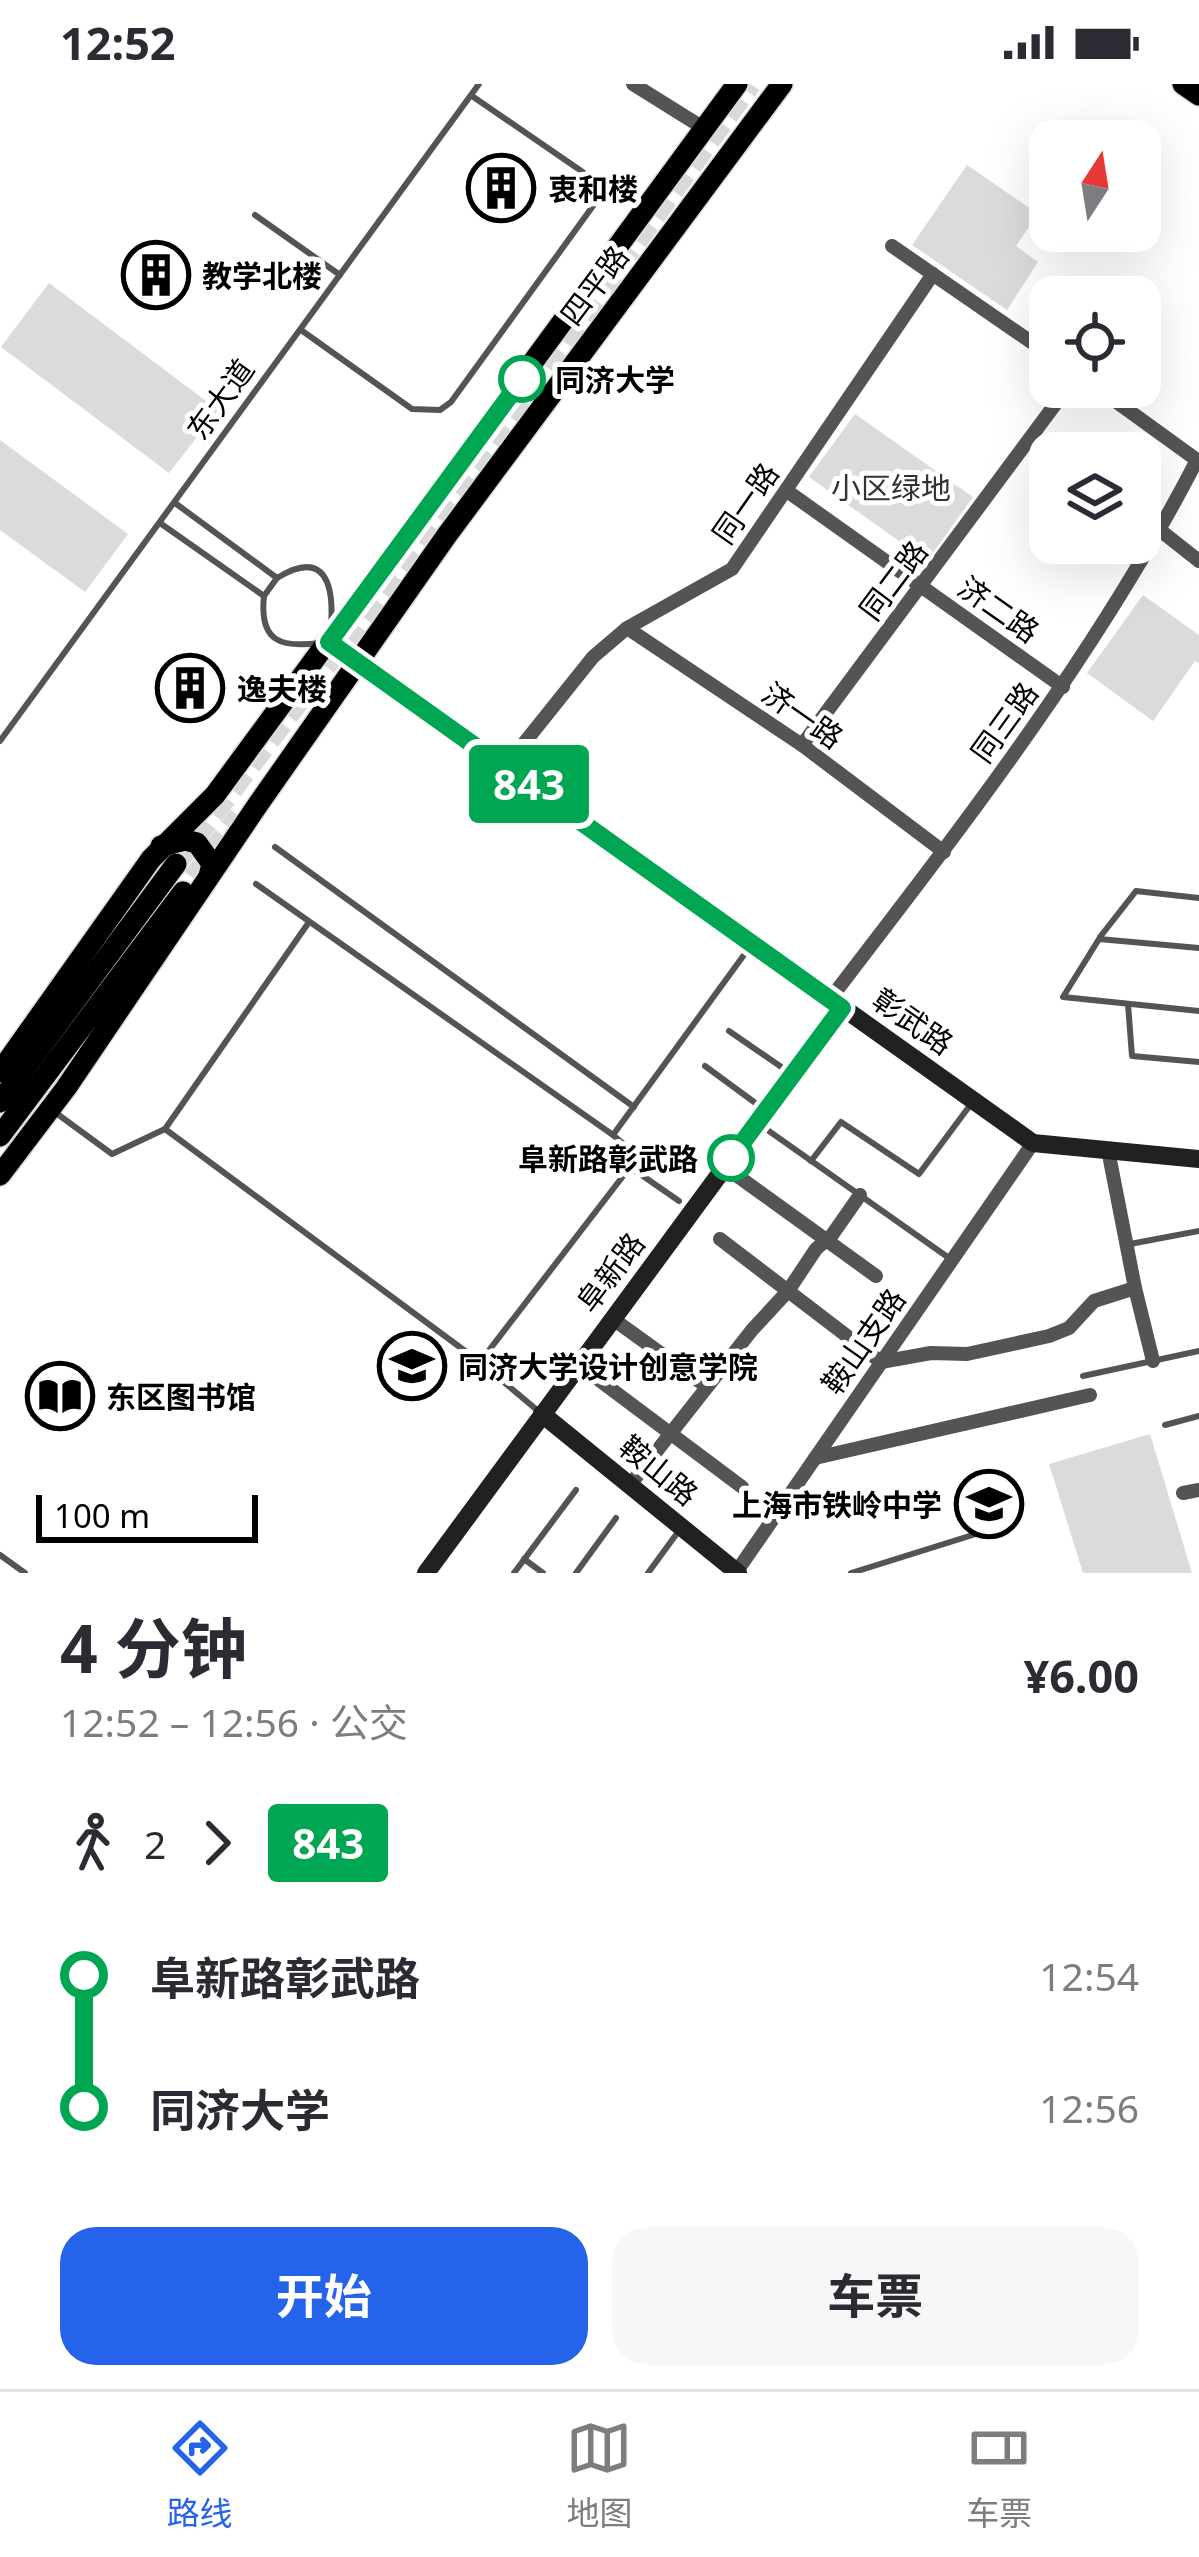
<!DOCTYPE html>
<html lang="zh">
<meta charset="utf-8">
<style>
body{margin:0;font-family:"Noto Sans","Noto Sans SC",sans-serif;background:#f7f7f7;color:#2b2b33;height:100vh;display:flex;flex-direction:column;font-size:45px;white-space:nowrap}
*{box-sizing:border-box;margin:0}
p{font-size:39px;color:#7c7c81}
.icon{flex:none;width:66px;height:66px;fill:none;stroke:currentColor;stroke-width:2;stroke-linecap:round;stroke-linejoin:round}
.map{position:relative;height:1489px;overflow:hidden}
.sheet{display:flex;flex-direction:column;background:#fff;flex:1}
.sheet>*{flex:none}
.badge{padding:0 24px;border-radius:9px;font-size:42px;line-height:78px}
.needle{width:78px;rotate:12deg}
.tools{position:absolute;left:1029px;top:36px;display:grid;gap:24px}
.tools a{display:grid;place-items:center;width:132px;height:132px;border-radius:24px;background:#fff;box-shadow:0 12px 48px #0002;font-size:60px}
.scale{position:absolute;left:36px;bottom:30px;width:222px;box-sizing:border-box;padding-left:12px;border:6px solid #000;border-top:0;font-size:33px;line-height:42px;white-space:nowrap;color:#000;-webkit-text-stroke:9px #fff;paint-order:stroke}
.map>.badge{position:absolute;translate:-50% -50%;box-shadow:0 0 0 6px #fff}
.legs{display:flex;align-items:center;gap:18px;height:132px;padding:0 60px;font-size:39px}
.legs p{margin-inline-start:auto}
.overview{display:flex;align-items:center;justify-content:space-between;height:204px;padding:0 60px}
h1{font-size:66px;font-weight:700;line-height:90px}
.primary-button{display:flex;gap:24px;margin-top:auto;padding:24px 60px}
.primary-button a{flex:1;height:138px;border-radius:36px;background:#2563eb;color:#fff;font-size:48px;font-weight:700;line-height:138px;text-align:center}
.primary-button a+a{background:#f7f7f7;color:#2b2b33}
ul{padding:0 60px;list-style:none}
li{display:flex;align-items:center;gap:42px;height:132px;font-size:45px}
li i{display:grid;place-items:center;width:18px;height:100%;margin:0 15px;background:currentColor}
li i::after{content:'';width:30px;height:30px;margin:-15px;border:9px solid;border-radius:50%;background:#fff}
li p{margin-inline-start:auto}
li:first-child i{background:linear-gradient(#0000 50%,currentColor 0)}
li:last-child i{background:linear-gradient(currentColor 50%,#0000 0)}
.status{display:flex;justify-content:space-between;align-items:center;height:84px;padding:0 60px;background:#fff;direction:ltr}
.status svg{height:33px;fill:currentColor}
.tabs{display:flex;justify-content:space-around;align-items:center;height:168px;border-top:3px solid #e1e1e2;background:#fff;font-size:33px;color:#7c7c81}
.tabs a{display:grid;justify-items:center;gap:6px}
.tabs .active{color:#2563eb}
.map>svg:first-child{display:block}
.green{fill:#dbdbdb}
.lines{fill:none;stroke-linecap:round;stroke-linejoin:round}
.primary-tunnel{stroke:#d9d9d9;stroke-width:21;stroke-dasharray:21 10;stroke-linecap:butt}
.primary-casing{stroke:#dbdbdb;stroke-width:24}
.lane{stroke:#545454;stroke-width:6}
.street{stroke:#545454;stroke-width:14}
.secondary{stroke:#212121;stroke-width:18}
.primary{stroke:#000;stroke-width:21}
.line-1-casing{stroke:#fff;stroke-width:27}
.line-1{stroke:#00a651;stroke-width:18}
.stop-1-dot{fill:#fff;stroke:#00a651;stroke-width:6}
.labels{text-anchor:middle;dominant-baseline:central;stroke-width:10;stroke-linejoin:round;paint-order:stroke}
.poi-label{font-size:30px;font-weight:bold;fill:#000;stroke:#fff;text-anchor:start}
.street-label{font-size:30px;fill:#000;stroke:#fff}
.stop-label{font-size:30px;font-weight:bold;fill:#000;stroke:#fff;text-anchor:start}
.park-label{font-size:30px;fill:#323232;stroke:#fff}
</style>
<div class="status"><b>12:52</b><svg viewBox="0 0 49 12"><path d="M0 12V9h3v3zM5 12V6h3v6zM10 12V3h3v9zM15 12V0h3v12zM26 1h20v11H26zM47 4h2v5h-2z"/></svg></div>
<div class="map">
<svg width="1199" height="1489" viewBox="0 0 1199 1489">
<rect width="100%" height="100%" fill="#fff"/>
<g class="green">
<path d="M967,81L1038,130L1016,162L1038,178L1007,226L912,161Z"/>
<path d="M49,199L218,326L169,389L1,263Z"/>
<path d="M855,330L973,413L927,477L809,393Z"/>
<path d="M0,356L128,450L85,508L0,446Z"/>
<path d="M1143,511L1199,551V579L1195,577L1153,637L1087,589Z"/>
<path d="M1150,1350L1192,1489H1083L1049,1380Z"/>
</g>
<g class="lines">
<g class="primary-tunnel">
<path d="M176,780L376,516L751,0"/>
<path d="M193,794L239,732"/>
</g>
<g class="primary-casing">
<g id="primary">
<path d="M1183,0L1199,11"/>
<path d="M161,762L185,756L197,759L212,780L209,792"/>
<path d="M0,988L151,775L215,711L737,0"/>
<path d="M0,1018L176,780"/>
<path d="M0,1052L183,808"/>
<path d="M0,1091L66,1004L259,719L447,451L782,0"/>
</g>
</g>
<g class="lane">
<path d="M255,131L340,191"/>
<path d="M301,246L412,325L440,326L451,318L606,104L472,12"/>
<path d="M175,419L277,494C326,464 334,502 331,542"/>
<path d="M160,439L264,512C259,558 281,564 320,559"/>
<path d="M264,512L277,494"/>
<path d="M0,657L479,0"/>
<path d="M275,763L634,1023"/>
<path d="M256,800L613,1051L749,864"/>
<path d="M1100,853L1136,807L1199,814"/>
<path d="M1199,864L1099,855L1063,913L1199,927"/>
<path d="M1128,920L1132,972L1199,978"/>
<path d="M729,947L790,989"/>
<path d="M705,982L765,1026"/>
<path d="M56,1029L112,1070L165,1045L480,1278L630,1083L679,1117"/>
<path d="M759,1040L949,1174"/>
<path d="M165,1045L309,838"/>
<path d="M613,1051L639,1073L630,1083"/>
<path d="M811,1077L841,1038L919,1090L971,1020"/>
<path d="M1130,1160L1199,1147"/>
<path d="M480,1278L537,1326"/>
<path d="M1083,1292L1199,1267"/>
<path d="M1165,1341L1199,1332"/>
<path d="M0,1471L25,1489"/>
<path d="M524,1475L543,1489"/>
<path d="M514,1489L576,1406"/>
<path d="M576,1489L616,1434"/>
<path d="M648,1489L678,1448"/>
<path d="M851,1489L995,1444"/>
</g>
<g class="street">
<path d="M633,0L705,45"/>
<path d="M892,162L1050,271"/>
<path d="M787,407L1063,603"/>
<path d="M1161,447L1199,477"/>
<path d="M627,544L802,661L944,768"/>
<path d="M802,661L1068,303"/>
<path d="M505,683L593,573L627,544L732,485L933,190"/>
<path d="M830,915C962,743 1097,570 1197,376L1096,303"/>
<path d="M725,1083L876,1192"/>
<path d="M720,1155L881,1278L931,1269L967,1270L1049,1252L1069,1244L1094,1217L1135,1204L1110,1076"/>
<path d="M1135,1204L1153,1277"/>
<path d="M613,1235L706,1302"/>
<path d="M579,1281L742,1403"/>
<path d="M815,1374L1090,1311"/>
<path d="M630,1401L752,1246L788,1207L816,1165L832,1151L860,1111"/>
<path d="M1183,1409L1199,1406"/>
<path d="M737,1487L1033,1059"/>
</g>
<g class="secondary">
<path d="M329,558L1033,1059L1199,1075"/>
<path d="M542,1330L738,1489"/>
<path d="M426,1489L842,924"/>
</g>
<use href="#primary" class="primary"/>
</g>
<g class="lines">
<g class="line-1-casing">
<path id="line-1" d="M522,295L329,558L842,924L731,1074"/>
</g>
<use href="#line-1" class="line-1"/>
</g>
<defs>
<g id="building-ring" transform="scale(3.45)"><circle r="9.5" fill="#fff" stroke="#000" stroke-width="1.5"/><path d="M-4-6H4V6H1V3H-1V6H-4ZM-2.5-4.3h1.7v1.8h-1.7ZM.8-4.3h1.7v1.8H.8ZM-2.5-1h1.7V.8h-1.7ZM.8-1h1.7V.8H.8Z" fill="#000"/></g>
<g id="school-ring" transform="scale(3.45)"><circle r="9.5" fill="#fff" stroke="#000" stroke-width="1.5"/><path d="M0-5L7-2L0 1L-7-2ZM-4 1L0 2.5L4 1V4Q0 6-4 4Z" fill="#000"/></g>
<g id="library-ring" transform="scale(3.45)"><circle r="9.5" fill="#fff" stroke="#000" stroke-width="1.5"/><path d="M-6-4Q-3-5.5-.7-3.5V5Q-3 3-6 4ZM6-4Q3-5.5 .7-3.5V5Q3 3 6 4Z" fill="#000"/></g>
</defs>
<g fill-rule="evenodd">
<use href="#building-ring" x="501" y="104"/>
<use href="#building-ring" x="156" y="191"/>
<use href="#building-ring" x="190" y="604"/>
<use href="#school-ring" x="412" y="1282"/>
<use href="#library-ring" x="60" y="1312"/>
<use href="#school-ring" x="989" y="1420"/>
</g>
<g class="stop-1-dot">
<circle cx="522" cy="295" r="21"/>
<circle cx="731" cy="1074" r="21"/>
</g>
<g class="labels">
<g class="poi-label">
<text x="548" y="104">衷和楼</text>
<text x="202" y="191">教学北楼</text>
<text x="237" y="604">逸夫楼</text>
<text x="458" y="1282">同济大学设计创意学院</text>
<text x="106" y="1312">东区图书馆</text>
<text x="942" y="1420" text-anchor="end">上海市铁岭中学</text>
</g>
<g class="street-label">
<text transform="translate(594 201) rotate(-53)">四平路</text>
<text transform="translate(220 315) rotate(-54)">东大道</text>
<text transform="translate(745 419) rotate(-55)">同一路</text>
<text transform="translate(893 496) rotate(-53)">同二路</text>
<text transform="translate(999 525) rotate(35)">济二路</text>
<text transform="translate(803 631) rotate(35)">济一路</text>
<text transform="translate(1004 638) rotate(-54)">同三路</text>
<text transform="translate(913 937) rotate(35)">彰武路</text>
<text transform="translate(610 1188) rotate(-53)">阜新路</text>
<text transform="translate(863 1257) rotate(-55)">鞍山支路</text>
<text transform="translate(659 1386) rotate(39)">鞍山路</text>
</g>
<g class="stop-label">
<text x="555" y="295">同济大学</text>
<text x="698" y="1074" text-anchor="end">阜新路彰武路</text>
</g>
<g class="park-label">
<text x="891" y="403">小区绿地</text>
</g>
</g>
</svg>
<div class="tools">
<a><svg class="needle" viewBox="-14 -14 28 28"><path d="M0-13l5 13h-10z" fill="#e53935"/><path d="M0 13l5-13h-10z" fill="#7c7c81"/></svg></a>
<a><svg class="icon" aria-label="locate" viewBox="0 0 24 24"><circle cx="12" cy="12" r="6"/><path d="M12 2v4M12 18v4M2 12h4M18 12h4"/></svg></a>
<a><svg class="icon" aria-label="layers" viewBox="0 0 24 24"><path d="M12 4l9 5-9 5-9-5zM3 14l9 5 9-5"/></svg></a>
</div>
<div class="scale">100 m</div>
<b class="badge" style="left:529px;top:700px;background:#00a651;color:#fff">843</b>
</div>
<section class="sheet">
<div class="overview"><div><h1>4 分钟</h1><p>12:52 – 12:56 · 公交</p></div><b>¥6.00</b></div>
<div class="legs"><svg class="icon" aria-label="walk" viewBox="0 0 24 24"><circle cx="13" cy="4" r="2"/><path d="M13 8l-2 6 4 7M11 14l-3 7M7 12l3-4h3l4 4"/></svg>2<svg class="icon" aria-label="forward" viewBox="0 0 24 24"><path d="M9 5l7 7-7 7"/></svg><b class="badge" style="background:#00a651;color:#fff">843</b></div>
<ul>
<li><i style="color:#00a651"></i><b>阜新路彰武路</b><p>12:54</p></li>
<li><i style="color:#00a651"></i><b>同济大学</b><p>12:56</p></li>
</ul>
<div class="primary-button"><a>开始</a><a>车票</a></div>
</section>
<nav class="tabs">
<a class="active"><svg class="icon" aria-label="directions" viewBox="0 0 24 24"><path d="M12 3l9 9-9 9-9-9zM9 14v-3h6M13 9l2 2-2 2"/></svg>路线</a>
<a><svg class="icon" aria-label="map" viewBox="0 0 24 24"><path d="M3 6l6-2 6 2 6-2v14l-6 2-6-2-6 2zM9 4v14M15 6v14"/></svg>地图</a>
<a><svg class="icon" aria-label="tickets" viewBox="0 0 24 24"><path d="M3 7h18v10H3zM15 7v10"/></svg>车票</a>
</nav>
